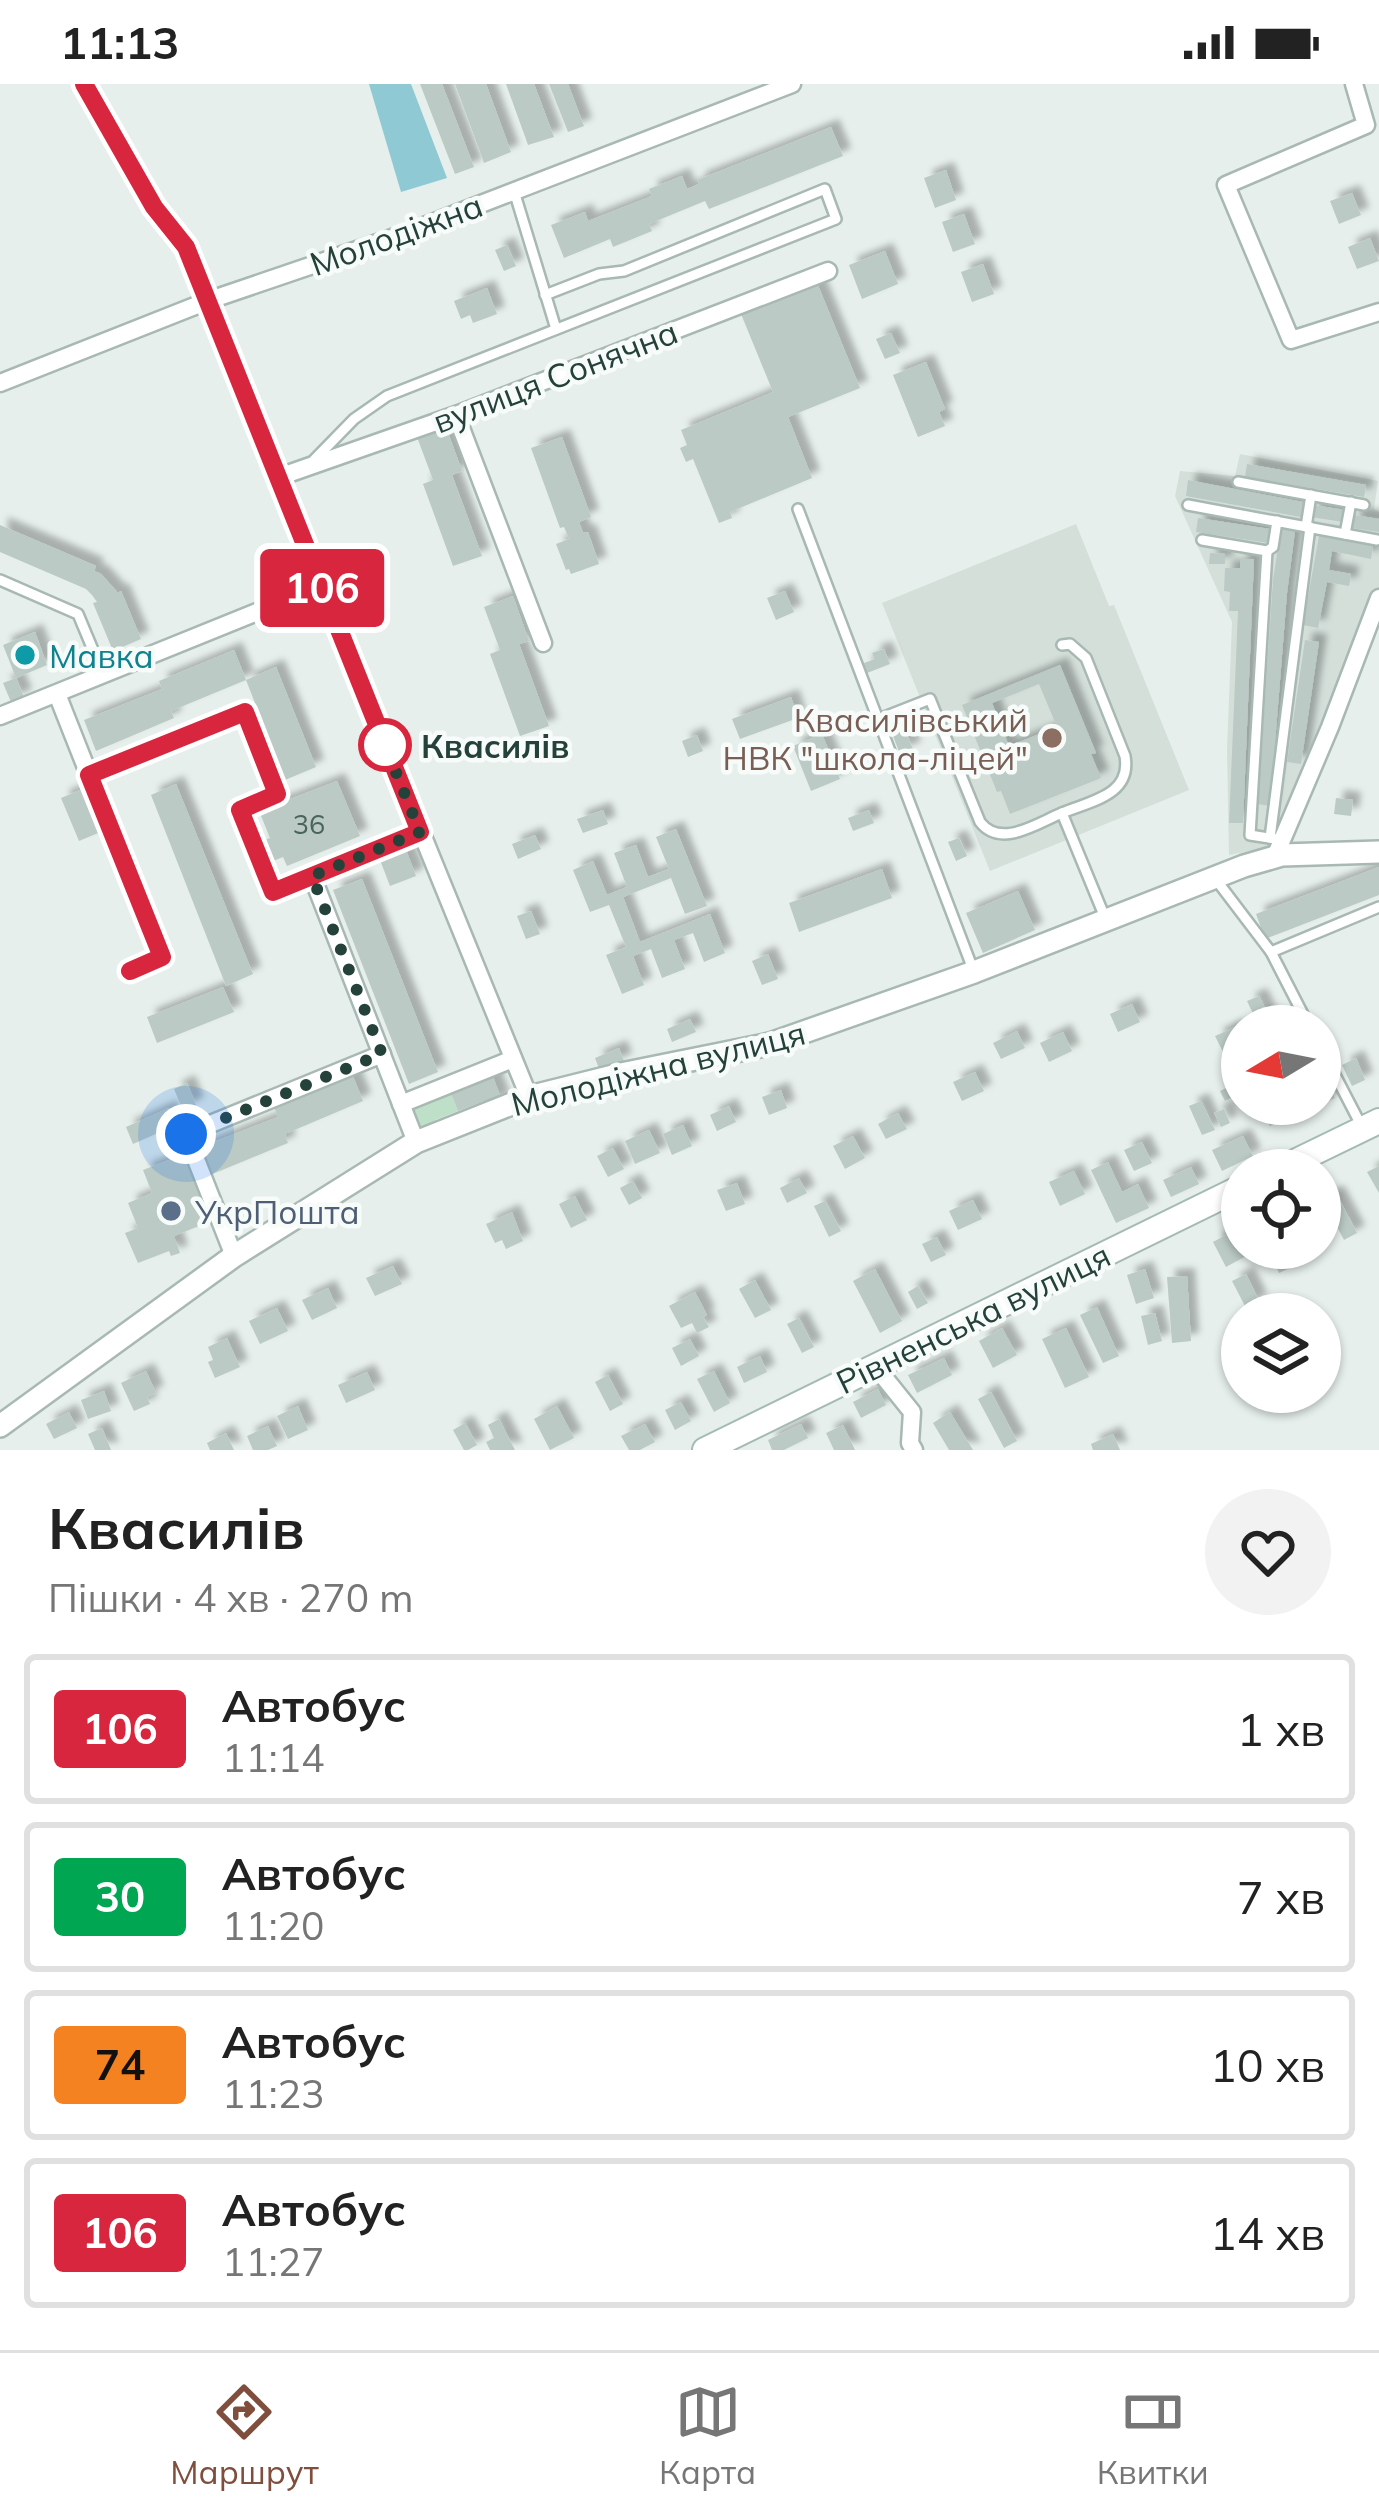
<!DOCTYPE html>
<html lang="uk">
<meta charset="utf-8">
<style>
body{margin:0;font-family:Mulish,sans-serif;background:#f2f2f2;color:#222;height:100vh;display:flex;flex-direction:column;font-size:45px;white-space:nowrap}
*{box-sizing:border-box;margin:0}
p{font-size:39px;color:#767676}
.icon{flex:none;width:66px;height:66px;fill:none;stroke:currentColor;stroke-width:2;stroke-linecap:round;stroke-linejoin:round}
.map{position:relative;height:1366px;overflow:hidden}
.drawer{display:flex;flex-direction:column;background:#fff;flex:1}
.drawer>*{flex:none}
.badge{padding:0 24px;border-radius:9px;font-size:42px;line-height:78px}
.needle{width:78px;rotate:260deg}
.buttons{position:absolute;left:1221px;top:921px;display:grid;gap:24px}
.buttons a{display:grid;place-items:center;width:120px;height:120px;border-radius:50%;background:#fff;box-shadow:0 3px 9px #0004;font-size:60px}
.you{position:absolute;width:60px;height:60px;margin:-30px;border:9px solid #fff;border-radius:50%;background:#1a73e8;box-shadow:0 0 0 18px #1a73e833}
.map>.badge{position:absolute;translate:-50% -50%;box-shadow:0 0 0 6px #fff}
.round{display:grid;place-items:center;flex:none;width:126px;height:126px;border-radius:63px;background:#f2f2f2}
.overview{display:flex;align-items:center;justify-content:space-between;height:204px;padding:0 48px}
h1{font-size:57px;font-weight:700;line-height:90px}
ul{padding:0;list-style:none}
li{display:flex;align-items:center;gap:36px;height:150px;margin:0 24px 18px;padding:0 24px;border:6px solid #e0e0e0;border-radius:12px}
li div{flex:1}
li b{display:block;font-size:45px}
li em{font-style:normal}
li .badge{min-width:132px;font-weight:700;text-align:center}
.status{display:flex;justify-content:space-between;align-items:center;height:84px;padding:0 60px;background:#fff;direction:ltr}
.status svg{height:33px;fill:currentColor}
.tab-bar{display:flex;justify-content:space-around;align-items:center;height:168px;border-top:3px solid #e0e0e0;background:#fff;font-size:33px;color:#767676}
.tab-bar a{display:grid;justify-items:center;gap:6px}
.tab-bar .on{color:#804e3d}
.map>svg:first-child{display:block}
.built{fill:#d4dfda}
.green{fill:#bfe0c8}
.water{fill:#8ec9d4}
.building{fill:#bbcac4;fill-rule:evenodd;filter:url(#shadow)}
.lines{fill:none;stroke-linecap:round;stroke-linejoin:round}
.service-casing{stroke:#a8b8b2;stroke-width:14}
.minor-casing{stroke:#a8b8b2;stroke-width:21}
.tertiary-casing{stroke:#a8b8b2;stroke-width:26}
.secondary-casing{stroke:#a4bbb3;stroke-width:28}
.service{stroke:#fff;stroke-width:9}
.minor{stroke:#fff;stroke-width:16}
.tertiary{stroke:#fff;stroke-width:21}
.secondary{stroke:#fff;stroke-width:24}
.line-casing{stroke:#fff;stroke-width:27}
.line{stroke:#d7263d;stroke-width:18}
.walk{stroke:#24423a;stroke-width:12;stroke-dasharray:0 21.6}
.culture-dot{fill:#0f9aa8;stroke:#f7fbf9;stroke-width:4.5}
.education-dot{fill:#8d6e63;stroke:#f7fbf9;stroke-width:4.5}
.stop-dot{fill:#fff;stroke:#d7263d;stroke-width:6}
.service-dot{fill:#5c6f8a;stroke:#f7fbf9;stroke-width:4.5}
.labels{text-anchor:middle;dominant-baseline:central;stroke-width:9;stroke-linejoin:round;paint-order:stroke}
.number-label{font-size:27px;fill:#4a645c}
.street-label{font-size:33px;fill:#24423a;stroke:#f7fbf9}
.culture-label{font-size:33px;fill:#0d838f;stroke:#f7fbf9;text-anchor:start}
.education-label{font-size:33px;fill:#785e54;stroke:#f7fbf9;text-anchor:end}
.stop-label{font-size:33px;font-weight:bold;fill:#24423a;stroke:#f7fbf9;text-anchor:start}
.service-label{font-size:33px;fill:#4e5e75;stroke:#f7fbf9;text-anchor:start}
</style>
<div class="status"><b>11:13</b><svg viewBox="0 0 49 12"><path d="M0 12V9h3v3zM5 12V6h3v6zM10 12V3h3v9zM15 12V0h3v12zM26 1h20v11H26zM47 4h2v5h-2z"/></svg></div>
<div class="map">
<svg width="1379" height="1366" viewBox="0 0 1379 1366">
<defs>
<filter id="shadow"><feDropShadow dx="8" dy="-8" stdDeviation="3" flood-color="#0004"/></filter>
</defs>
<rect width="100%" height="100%" fill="#e6efeb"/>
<g class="built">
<path d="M1240,370L1378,397L1374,425L1379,428V514L1279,762L1229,771L1227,666L1232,538L1175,412L1180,387L1235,392Z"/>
<path d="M1076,440L1109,522L1114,521L1189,706L990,787L882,519Z"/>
</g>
<path class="green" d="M450,1007L458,1027L435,1036L433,1042L421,1047L416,1042L411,1024Z"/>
<path class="water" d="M369,0H411L447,94L401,108Z"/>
<g class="building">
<path d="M420,0H442L474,83L455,90Z"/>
<path d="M455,0H486L511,68L484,79Z"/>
<path d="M506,0H534L554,53L528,61Z"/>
<path d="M549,0H568L584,42L568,48Z"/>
<path d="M831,43L843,72L709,125L705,117L649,140L652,147L613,163L610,155L564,174L551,141L585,128L588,137L652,112L649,105L682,92L687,105L699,100L697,96Z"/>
<path d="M946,86L956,116L935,124L924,94Z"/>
<path d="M1352,109L1361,131L1339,140L1330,117Z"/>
<path d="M964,130L975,160L953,168L942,138Z"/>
<path d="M1370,154L1379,177L1357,185L1348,163Z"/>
<path d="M507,161L516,182L504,187L495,166Z"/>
<path d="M885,167L898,200L862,215L849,181Z"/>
<path d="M983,180L994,210L972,218L961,188Z"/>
<path d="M817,199L860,304L788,333L812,394L730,428L732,434L719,439L693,375L686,378L680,364L687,361L681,346L773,308L741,230Z"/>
<path d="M487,204L497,230L473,239L470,231L461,235L454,217Z"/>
<path d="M891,249L900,269L885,275L876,255Z"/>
<path d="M926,278L945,325L939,328L945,342L918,353L893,291Z"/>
<path d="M446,343L462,387L452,391L482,472L453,482L423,400L433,396L417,353Z"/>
<path d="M562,353L591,433L579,438L583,449L588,448L599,480L571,490L569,485L566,486L556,460L569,455L564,443L560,444L531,364Z"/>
<path d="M1247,380L1366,401L1364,413L1245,393Z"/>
<path d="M1188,396L1303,418L1301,433L1186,412Z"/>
<path d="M1313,421L1345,426L1343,438L1311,433Z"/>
<path d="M1354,431L1379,435V448L1352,444Z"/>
<path d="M1198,434L1270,445L1268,459L1196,448Z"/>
<path d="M0,441L96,482L94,487L101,490L118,509L121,507L141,555L113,567L93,519L97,518L92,511L86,505L0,468Z"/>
<path d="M1281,444L1295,447L1287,509L1270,722L1258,720L1273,496Z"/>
<path d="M1319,452L1373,462L1371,475L1332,467L1329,486L1351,490L1349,502L1327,498L1318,544L1303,541Z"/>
<path d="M1210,469L1225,470V480H1209Z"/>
<path d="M1240,475H1254L1243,739H1229L1238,527H1229L1230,508L1224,507L1225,484H1240Z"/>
<path d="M785,507L794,528L776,536L767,514Z"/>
<path d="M513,512L529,557L519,560L549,642L520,652L490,570L500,566L484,523Z"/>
<path d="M35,548L47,581L16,594L3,561Z"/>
<path d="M1305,556L1319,558L1301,680L1287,678Z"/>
<path d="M884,565L890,580L867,589L864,579L875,575L872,569Z"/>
<path d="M234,566L246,596L171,627L174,634L96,667L84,636L162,605L159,597Z"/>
<path d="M1060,581L1096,669L1091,670L1101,694L1010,730L1001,707L997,708L962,621ZM1039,600L1057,643L1009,662L992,619Z"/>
<path d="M276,583L316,683L285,696L246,596Z"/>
<path d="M16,594L24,613L11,618L3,599Z"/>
<path d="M791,613L798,634L740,655L732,635Z"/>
<path d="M903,642L913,665L900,670L891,647Z"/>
<path d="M822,650L840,695L811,707L793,662Z"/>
<path d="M697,651L703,667L688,673L682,657Z"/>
<path d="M337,697L360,752L287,782L283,773L271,778L262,757L270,754L259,727Z"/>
<path d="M176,700L253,890L226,902L151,711Z"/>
<path d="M85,704L103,747L79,757L61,714Z"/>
<path d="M1336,714L1353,716L1351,732L1334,730Z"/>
<path d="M603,726L608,740L583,749L577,735Z"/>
<path d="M869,726L874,739L853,747L848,734Z"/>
<path d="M676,745L707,822L685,830L671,794L623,813L640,858L710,830L725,869L704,878L693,849L674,856L685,885L662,894L651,865L633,872L644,901L622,910L606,871L626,863L609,821L590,828L573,786L593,777L607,811L627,803L614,769L636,761L648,793L669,785L656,753Z"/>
<path d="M535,751L541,765L518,775L512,760Z"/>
<path d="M959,754L967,772L956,777L948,758Z"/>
<path d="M406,766L416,792L390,802L380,776Z"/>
<path d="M1379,783V811L1265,855L1256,830Z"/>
<path d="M882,785L892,814L799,848L789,819Z"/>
<path d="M362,795L438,988L409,1000L333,806Z"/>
<path d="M1018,807L1035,846L983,869L966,829Z"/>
<path d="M531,827L540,850L526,855L517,832Z"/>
<path d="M768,870L778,895L762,901L752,877Z"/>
<path d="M223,903L234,928L157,959L147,933Z"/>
<path d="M1259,912L1270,934L1258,940L1247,917Z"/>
<path d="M1132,920L1140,938L1118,948L1110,930Z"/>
<path d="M690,935L696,948L672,958L667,945Z"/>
<path d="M1235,943L1242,959L1223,968L1215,952Z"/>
<path d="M1017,947L1025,964L1001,975L993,959Z"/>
<path d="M1063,948L1072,967L1049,978L1040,959Z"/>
<path d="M619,964L624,977L600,987L595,974Z"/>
<path d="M1356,974L1365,996L1352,1002L1342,981Z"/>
<path d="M975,988L984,1007L962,1017L953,998Z"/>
<path d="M352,990L363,1017L285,1050L288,1059L210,1091L198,1064L278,1033L274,1023Z"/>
<path d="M492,990L502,1017L486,1023L484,1017L458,1027L450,1007Z"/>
<path d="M1327,996L1335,1014L1310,1025L1308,1020H1320V999Z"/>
<path d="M1238,998L1242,1009L1225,1017L1220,1007Z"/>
<path d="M187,999L196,1021L183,1027L174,1005Z"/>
<path d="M781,1006L787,1024L769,1031L762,1013Z"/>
<path d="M1201,1017L1215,1046L1202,1051L1189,1022Z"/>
<path d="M1260,1020H1281L1288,1034L1270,1042Z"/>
<path d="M729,1022L736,1038L717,1047L710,1031Z"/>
<path d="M169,1024L176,1041L133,1060L126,1043Z"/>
<path d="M1224,1025L1230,1039L1221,1043L1214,1029Z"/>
<path d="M898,1029L907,1045L886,1055L878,1040Z"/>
<path d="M683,1041L692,1062L672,1071L663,1050Z"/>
<path d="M649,1046L660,1069L635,1080L625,1057Z"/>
<path d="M853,1052L865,1074L845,1085L833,1062Z"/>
<path d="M1243,1052L1253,1072L1222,1087L1212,1066Z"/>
<path d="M1142,1058L1152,1079L1134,1087L1124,1066Z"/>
<path d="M613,1064L624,1085L608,1093L597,1072Z"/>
<path d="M187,1069L214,1136L174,1152L180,1169L171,1172L169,1167L138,1179L125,1149L138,1144L128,1119L152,1109L143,1086Z"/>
<path d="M1108,1078L1122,1108L1138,1100L1149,1124L1116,1139L1091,1086Z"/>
<path d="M1379,1082V1109L1367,1088Z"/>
<path d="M1191,1083L1199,1100L1171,1113L1163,1096Z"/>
<path d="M1074,1087L1085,1110L1060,1122L1049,1098Z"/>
<path d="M799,1094L807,1109L787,1119L780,1104Z"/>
<path d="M633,1097L642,1114L629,1121L620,1104Z"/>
<path d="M737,1099L745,1120L726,1127L717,1106Z"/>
<path d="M1336,1109L1357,1149L1344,1156L1323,1116Z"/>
<path d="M575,1112L587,1136L571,1144L559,1120Z"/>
<path d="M973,1116L982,1135L958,1146L949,1127Z"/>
<path d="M825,1117L841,1147L829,1153L814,1122Z"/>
<path d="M512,1128L523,1157L506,1165L502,1156L495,1159L486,1140Z"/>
<path d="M1233,1147L1246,1172L1226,1183L1213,1158Z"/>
<path d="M937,1153L946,1171L931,1178L922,1160Z"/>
<path d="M1268,1164H1292L1299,1180L1279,1189Z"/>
<path d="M393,1182L402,1200L375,1212L366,1194Z"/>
<path d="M875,1185L902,1237L880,1249L853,1197Z"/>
<path d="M1145,1185L1154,1214L1136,1220L1127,1191Z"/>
<path d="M1246,1190L1259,1217L1246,1224L1232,1197Z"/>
<path d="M1187,1192L1191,1257L1172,1259L1167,1193Z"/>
<path d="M755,1196L771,1226L755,1234L739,1205Z"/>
<path d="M918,1202L928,1219L917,1225L908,1208Z"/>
<path d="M328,1204L337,1224L312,1236L302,1216Z"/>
<path d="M695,1208L707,1231L703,1233L709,1243L697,1249L692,1239L681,1244L669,1222Z"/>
<path d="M1097,1223L1119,1272L1103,1279L1080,1231Z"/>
<path d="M277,1224L288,1247L260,1260L249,1237Z"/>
<path d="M1155,1229L1162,1257L1148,1261L1141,1232Z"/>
<path d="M799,1234L814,1263L802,1269L787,1240Z"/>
<path d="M1002,1244L1017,1271L993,1284L979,1257Z"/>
<path d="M1066,1244L1089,1293L1065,1304L1042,1255Z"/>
<path d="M227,1254L240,1283L215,1294L208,1278L213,1276L208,1263Z"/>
<path d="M690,1255L699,1272L681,1282L672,1264Z"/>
<path d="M760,1272L767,1288L744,1299L737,1283Z"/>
<path d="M944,1274L952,1291L917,1309L908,1291Z"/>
<path d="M146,1287L156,1309L147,1313L150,1320L134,1327L121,1299Z"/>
<path d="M714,1287L730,1319L714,1328L697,1295Z"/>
<path d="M367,1288L375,1306L346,1319L338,1301Z"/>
<path d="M608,1291L623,1320L610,1327L595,1298Z"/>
<path d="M878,1305L886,1321L861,1334L853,1318Z"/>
<path d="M104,1307L111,1327L88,1335L81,1316Z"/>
<path d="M991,1308L1017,1357L1004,1364L978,1315Z"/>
<path d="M681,1318L691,1337L675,1346L665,1326Z"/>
<path d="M298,1322L308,1346L288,1355L277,1332Z"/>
<path d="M557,1322L574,1354L550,1366L534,1335Z"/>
<path d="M69,1328L77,1344L54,1355L46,1340Z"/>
<path d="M950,1328L973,1366H949L933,1339Z"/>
<path d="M499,1335L515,1366H490L486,1358L494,1354L488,1341Z"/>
<path d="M465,1339L477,1361L468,1366H464L453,1346Z"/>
<path d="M645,1340L655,1358L640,1366H629L621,1352Z"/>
<path d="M801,1340L808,1354L784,1366H772L768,1356Z"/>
<path d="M843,1341L855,1366H834L826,1349Z"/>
<path d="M268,1342L277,1362L268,1366H253L247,1352Z"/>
<path d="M102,1344L111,1366H95L88,1350Z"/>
<path d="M226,1349L234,1366H210L207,1359Z"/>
<path d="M1113,1350L1120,1366H1093L1091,1360Z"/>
</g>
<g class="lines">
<g class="service-casing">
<g id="service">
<path d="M84,0L155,123L186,163L210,216"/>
<path d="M514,107L556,245"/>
<path d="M314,376L354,335L387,312L836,135L825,105L624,187L599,190L545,211"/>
<path d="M1238,398L1364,421"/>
<path d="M1188,421L1377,456"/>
<path d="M798,425L974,888"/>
<path d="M1306,443L1311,411"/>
<path d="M1345,450L1351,418"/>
<path d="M1202,456L1267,467L1250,751L1282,756"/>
<path d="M1267,467L1273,463L1277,437"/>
<path d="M0,496L78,530L103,590"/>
<path d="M879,635L930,615L980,738C1001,765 1037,739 1062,729L1106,836"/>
<path d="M1062,729C1091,717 1132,711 1125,672L1086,574L1070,560L1062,561"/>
<path d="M1270,754L1310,443"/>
<path d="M1214,793L1271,868L1309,942"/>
<path d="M1271,868L1379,823"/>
<path d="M1320,962L1362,1043"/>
</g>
</g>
<g class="minor-casing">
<g id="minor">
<path d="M1354,0L1366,41L1226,101L1291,256L1379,228"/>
<path d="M210,216L321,502L529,1013"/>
<path d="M0,299L210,216L398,152L792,0"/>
<path d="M456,331L543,559"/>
<path d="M279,393L456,331L828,187"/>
<path d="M57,610L89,691L245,628L277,710L240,726L273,808L420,748"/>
<path d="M0,632L321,502"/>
<path d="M89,691L162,873L130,887"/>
<path d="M1274,775L1330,643L1379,514"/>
<path d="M312,792L416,1058"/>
<path d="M401,1020L513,975"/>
<path d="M234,1172L186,1050L382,970"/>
<path d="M875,1282L912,1328L910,1359L914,1366"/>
</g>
</g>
<g class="tertiary-casing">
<path id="tertiary" d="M0,1342L234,1172L416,1058L529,1013L621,990L770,960L974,888L1244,782L1282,771L1379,768"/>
</g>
<g class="secondary-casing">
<g id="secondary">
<path d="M1278,1086L1379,1037"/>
<path d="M705,1366L1242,1103"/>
</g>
</g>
<use href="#service" class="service"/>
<use href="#minor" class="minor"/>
<use href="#tertiary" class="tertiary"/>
<use href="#secondary" class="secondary"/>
</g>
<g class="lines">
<g class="line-casing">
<path id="line" d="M84,0L154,123L186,163L420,748L273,808L240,726L277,710L245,628L89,691L162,873L130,887"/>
</g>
<use href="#line" class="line"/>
<path class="walk" d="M186,1050L382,970L312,792L420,748L385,661"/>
</g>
<circle class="culture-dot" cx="25" cy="571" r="12"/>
<circle class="education-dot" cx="1052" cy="654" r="12"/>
<circle class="stop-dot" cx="385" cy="661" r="24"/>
<circle class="service-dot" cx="171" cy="1127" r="12"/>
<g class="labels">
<g class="number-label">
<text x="309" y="740">36</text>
</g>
<g class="street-label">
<text transform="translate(396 150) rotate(-20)">Молодіжна</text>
<text transform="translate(555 292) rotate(-21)">вулиця Сонячна</text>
<text transform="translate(658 984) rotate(-14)">Молодіжна вулиця</text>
<text transform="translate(973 1234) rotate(-26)">Рівненська вулиця</text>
</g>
<g class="culture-label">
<text x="49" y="571">Мавка</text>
</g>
<g class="education-label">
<text x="1028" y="635">Квасилівський<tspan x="1028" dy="38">НВК "школа-ліцей"</tspan></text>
</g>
<g class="stop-label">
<text x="421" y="661">Квасилів</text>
</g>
<g class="service-label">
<text x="195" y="1127">УкрПошта</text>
</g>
</g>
</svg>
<div class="buttons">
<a><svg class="needle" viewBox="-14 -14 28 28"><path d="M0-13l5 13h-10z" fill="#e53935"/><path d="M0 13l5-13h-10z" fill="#767676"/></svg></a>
<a><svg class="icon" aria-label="locate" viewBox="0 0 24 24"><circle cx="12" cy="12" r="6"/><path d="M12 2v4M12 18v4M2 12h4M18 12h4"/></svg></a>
<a><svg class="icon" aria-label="layers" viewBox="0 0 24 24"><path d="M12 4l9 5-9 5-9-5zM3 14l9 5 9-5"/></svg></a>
</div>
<div class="you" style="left:186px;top:1050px"></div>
<b class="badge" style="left:322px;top:504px;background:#d7263d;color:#fff">106</b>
</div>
<section class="drawer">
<div class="overview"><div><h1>Квасилів</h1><p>Пішки · 4 хв · 270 m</p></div><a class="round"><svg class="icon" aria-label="heart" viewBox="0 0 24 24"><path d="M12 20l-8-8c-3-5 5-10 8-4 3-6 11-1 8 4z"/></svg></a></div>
<ul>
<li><span class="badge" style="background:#d7263d;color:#fff">106</span><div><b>Автобус</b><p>11:14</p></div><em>1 хв</em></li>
<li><span class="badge" style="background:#00a651;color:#fff">30</span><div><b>Автобус</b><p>11:20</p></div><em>7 хв</em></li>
<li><span class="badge" style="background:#f58220;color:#111">74</span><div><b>Автобус</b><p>11:23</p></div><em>10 хв</em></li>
<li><span class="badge" style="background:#d7263d;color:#fff">106</span><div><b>Автобус</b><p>11:27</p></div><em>14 хв</em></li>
</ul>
</section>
<nav class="tab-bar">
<a class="on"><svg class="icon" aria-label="directions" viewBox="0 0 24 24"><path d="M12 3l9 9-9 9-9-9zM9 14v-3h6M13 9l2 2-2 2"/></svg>Маршрут</a>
<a><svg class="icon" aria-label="map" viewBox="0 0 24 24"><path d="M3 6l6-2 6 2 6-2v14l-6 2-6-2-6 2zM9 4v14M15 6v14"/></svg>Карта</a>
<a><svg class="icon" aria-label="tickets" viewBox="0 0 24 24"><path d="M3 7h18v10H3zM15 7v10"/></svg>Квитки</a>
</nav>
